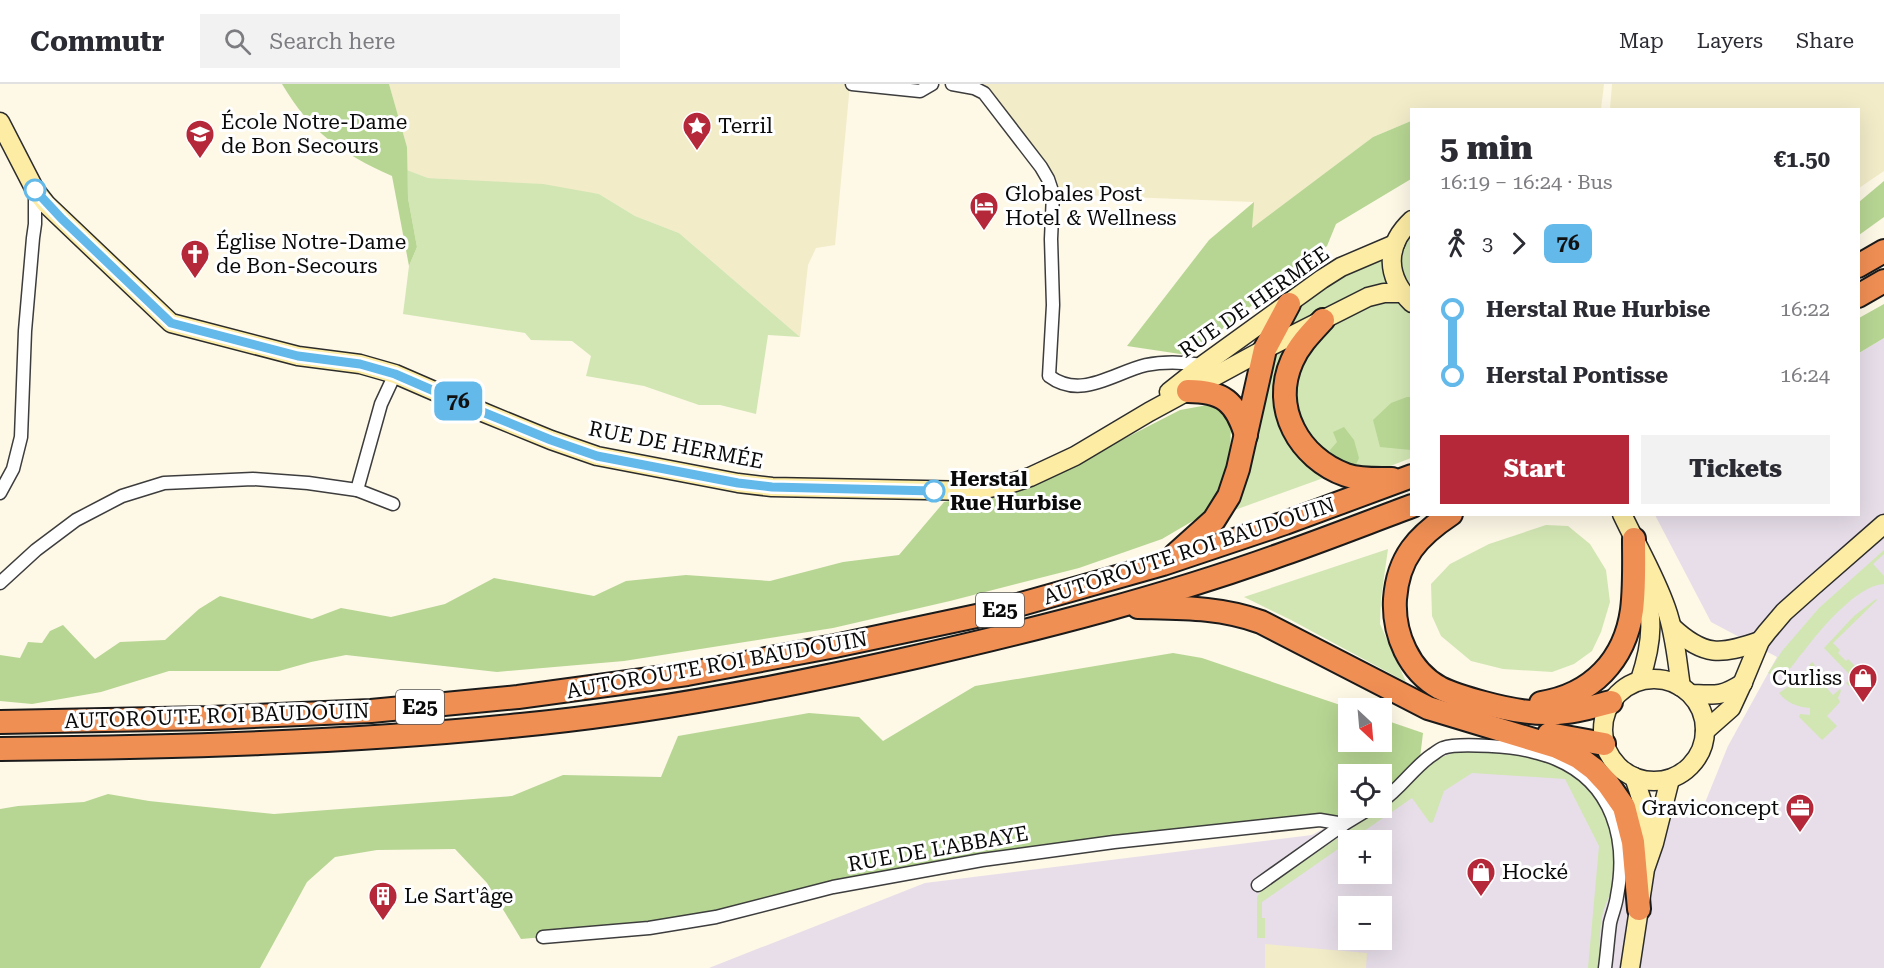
<!DOCTYPE html>
<meta charset="utf-8">
<style>
body{margin:0;font-family:"Roboto Serif",serif;background:#f2f2f3;color:#2b2b33;height:100vh;display:flex;flex-direction:column;font-size:22px;white-space:nowrap}
*{box-sizing:border-box;margin:0}
p{font-size:20px;color:#7c7c81}
.icon{flex:none;width:33px;height:33px;fill:none;stroke:currentColor;stroke-width:2;stroke-linecap:round;stroke-linejoin:round}
.map{position:relative;flex:1;overflow:hidden}
.side{position:absolute;left:1410px;top:24px;width:450px;height:408px;display:flex;flex-direction:column;background:#fff;border-radius:0px;box-shadow:0 6px 24px #0002}
.side>*{flex:none}
.badge{padding:0 12px;border-radius:9px;font-size:21px;line-height:39px}
.needle{width:39px;rotate:154deg}
.controls{position:absolute;left:1338px;top:614px;display:grid;gap:12px}
.controls a{display:grid;place-items:center;width:54px;height:54px;border-radius:0px;background:#fff;box-shadow:0 6px 24px #0002;font-size:30px}
.map>.badge{position:absolute;translate:-50% -50%;box-shadow:0 0 0 3px #fff}
.legs{display:flex;align-items:center;gap:9px;height:66px;padding:0 30px;font-size:20px}
.legs p{margin-inline-start:auto}
.head{display:flex;align-items:center;justify-content:space-between;height:102px;padding:0 30px}
h1{font-size:33px;font-weight:800;line-height:45px}
.primary-button{display:flex;gap:12px;margin-top:auto;padding:12px 30px}
.primary-button a{flex:1;height:69px;border-radius:0px;background:#b42839;color:#fff;font-size:24px;font-weight:800;line-height:69px;text-align:center}
.primary-button a+a{background:#f2f2f3;color:#2b2b33}
ul{padding:0 30px;list-style:none}
li{display:flex;align-items:center;gap:21px;height:66px;font-size:22px}
li i{display:grid;place-items:center;width:9px;height:100%;margin:0 8px;background:currentColor}
li i::after{content:'';width:15px;height:15px;margin:-8px;border:4px solid;border-radius:50%;background:#fff}
li p{margin-inline-start:auto}
li:first-child i{background:linear-gradient(#0000 50%,currentColor 0)}
li:last-child i{background:linear-gradient(currentColor 50%,#0000 0)}
header{display:flex;align-items:center;gap:36px;box-sizing:border-box;height:84px;padding:0 30px;background:#fff;border-bottom:2px solid #e1e1e2}
header strong{font-size:28px}
nav{display:flex;gap:33px;margin-inline-start:auto;font-size:21px}
.search{width:420px;height:54px;background:#f2f2f3;display:flex;align-items:center;gap:15px;box-sizing:border-box;padding:0 21px;border-radius:0px;color:#7c7c81;font-size:22px}
.map>svg:first-child{display:block}
.industrial{fill:#e7dee9;fill-rule:evenodd}
.farmland{fill:#f2ecc9}
.green{fill:#d2e6b3}
.forest{fill:#b7d693}
.lines{fill:none;stroke-linecap:round;stroke-linejoin:round}
.street-casing{stroke:#3d3d3d;stroke-width:15}
.secondary-casing{stroke:#2c2c2c;stroke-width:21}
.highway-casing{stroke:#1b1b1b;stroke-width:26}
.street{stroke:#fff;stroke-width:12}
.secondary{stroke:#fceca4;stroke-width:18}
.highway{stroke:#f08f54;stroke-width:22}
.line-1-casing{stroke:#fff;stroke-width:14}
.line-1{stroke:#63b9e9;stroke-width:9}
.stop-1-dot{fill:#fff;stroke:#63b9e9;stroke-width:3}
.labels{text-anchor:middle;dominant-baseline:central;stroke-width:6;stroke-linejoin:round;paint-order:stroke}
.shield{fill:#fff;stroke:#545454;stroke-width:1.5}
.shield-label{font-size:20px;font-weight:bold;fill:#0a0a0a}
.poi-label{font-size:21px;fill:#0a0a0a;stroke:#fff;text-anchor:start}
.street-label{font-size:21px;fill:#0a0a0a;stroke:#fff}
.stop-label{font-size:21px;font-weight:bold;fill:#0a0a0a;stroke:#fff;text-anchor:start}
</style>
<header>
<strong>Commutr</strong>
<div class="search"><svg class="icon" aria-label="search" viewBox="0 0 24 24"><circle cx="10" cy="10" r="6"/><path d="M15 15l6 6"/></svg>Search here</div>
<nav><a>Map</a><a>Layers</a><a>Share</a></nav>
</header>
<div class="map">
<svg width="1884" height="884" viewBox="0 0 1884 884">
<rect width="100%" height="100%" fill="#fef8e7"/>
<path class="industrial" d="M1884,254V884H709L925,799L1312,751L1362,723H1382V712L1433,661L1561,687L1700,731L1728,662L1777,573L1711,538L1655,431L1858,430L1859,269ZM1348,756H1382V789H1348ZM1348,822H1382V855H1348Z"/>
<g class="farmland">
<path d="M389,0H850L835,161L816,164L808,181L800,253L679,149L635,132L599,110L478,97L428,94L407,86V63Z"/>
<path d="M948,0H1604L1601,25L1412,26L1411,37L1373,53L1252,145L1253,118L1053,110L984,9Z"/>
<path d="M1612,0H1884V87L1859,104L1858,26L1610,25Z"/>
<path d="M1265,860L1367,869L1366,884H1265Z"/>
</g>
<g class="green">
<path d="M407,86L428,94L543,100L599,110L635,132L679,149L800,253L768,251L756,330L720,321H699L644,302L586,292L591,272L572,257L531,256L525,249L403,230L409,182L417,163L408,114Z"/>
<path d="M1411,149V206C1396,189 1401,167 1411,149Z"/>
<path d="M1385,171L1390,202L1282,249C1286,243 1289,235 1295,229C1319,205 1353,184 1385,171Z"/>
<path d="M1383,216L1398,219L1411,227V374L1380,386L1331,380L1297,339L1296,282L1326,244L1365,220Z"/>
<path d="M1294,255L1277,328L1329,392L1232,427L1269,270Z"/>
<path d="M1546,441L1568,442L1590,460L1606,486L1610,518L1601,548L1592,567L1574,580L1552,588L1503,585L1471,577L1441,552L1432,532L1431,500L1450,480L1489,460Z"/>
<path d="M1388,465L1381,514L1380,540L1406,598L1291,536L1244,513Z"/>
<path d="M1884,466V470L1873,480L1884,492V500C1857,501 1820,546 1804,567C1798,573 1793,583 1786,588C1780,592 1774,592 1768,589L1782,567L1819,524Z"/>
<path d="M1876,515L1877,516L1833,559L1840,566L1838,569L1846,577L1848,575L1855,582L1850,587L1857,594L1849,602L1846,599L1852,593L1824,564L1854,532Z"/>
<path d="M1812,578L1815,581L1810,586L1833,611L1840,605L1841,607L1838,614L1840,618L1827,632L1837,642L1822,656L1799,633L1800,630L1810,631V624C1798,623 1787,619 1779,609L1799,595Z"/>
<path d="M1469,665C1492,667 1515,668 1537,675C1593,691 1619,739 1614,794C1613,806 1608,814 1604,825C1599,839 1600,868 1599,884H1588L1599,762L1565,695L1472,689L1444,707L1433,738L1430,739L1412,714L1351,756H1348V758L1262,818V834H1265V854H1257V813L1260,808L1392,716L1420,686L1436,675L1453,669Z"/>
</g>
<g class="forest">
<path d="M282,0H389L407,63L408,114L417,163L409,182L392,92C341,69 311,49 282,0Z"/>
<path d="M1411,37V95L1336,140L1327,162L1192,269L1187,271L1127,262L1209,156L1254,118L1252,144L1373,53Z"/>
<path d="M1884,97V133L1859,151V118Z"/>
<path d="M1884,220V254L1859,269V234Z"/>
<path d="M1407,313H1411V366L1380,363L1373,336L1391,319Z"/>
<path d="M1213,320L1231,337L1230,384L1208,428L1162,455L1079,484L950,517L833,544L624,577L497,588L346,571L311,578L279,587H169L101,608L32,620L0,617V571L20,574L28,558L42,559L50,547L63,541L95,575L120,558L165,556L199,525L220,512L312,535L341,524L391,533L445,520L494,494L594,512L626,497L686,491L770,497L843,478L899,471L944,418L1021,403L1106,364L1180,326Z"/>
<path d="M1344,343L1354,356L1359,374L1355,383L1332,379L1330,366L1337,358L1333,348Z"/>
<path d="M1173,569L1202,574L1349,624L1348,657H1382V635L1423,649L1420,674L1382,712V690H1348V723H1362L1335,738L982,776L649,844L521,855L487,799L455,765L377,766L335,773L307,798L260,884H0V725L18,722L84,718L108,710L149,717L274,730L512,712L563,691L661,693L678,652L809,629L859,633L883,657L975,602Z"/>
</g>
<g class="lines">
<g class="street-casing">
<g id="street">
<path d="M852,0L920,7L932,0"/>
<path d="M952,0L974,4L984,9L1041,83L1048,95L1053,110L1051,155L1053,221L1049,292C1081,316 1113,289 1146,281C1165,277 1184,278 1203,281"/>
<path d="M357,406L381,320L395,290"/>
<path d="M0,409L13,385L21,353L25,247L33,154L35,140V106"/>
<path d="M0,499L36,466L76,436L122,412L164,399L253,395L308,399L357,406L393,420"/>
<path d="M1382,717C1400,705 1413,684 1432,671C1435,669 1440,665 1443,664C1459,658 1518,663 1534,668C1541,670 1549,672 1556,675C1613,699 1628,756 1617,812C1616,821 1612,830 1610,839C1608,854 1607,869 1605,884"/>
<path d="M1258,801L1344,740"/>
<path d="M543,853L649,844L716,833L833,803L982,776L1114,758L1320,736L1344,740L1372,723"/>
</g>
</g>
<g class="secondary-casing">
<g id="secondary">
<path d="M0,38L35,106L46,120L171,239L298,272L360,280L395,290L485,329L551,356L597,372L738,399L772,403L975,407L1009,400L1030,393L1075,372L1149,328L1265,265L1368,213L1384,209H1402"/>
<path d="M1412,136C1384,162 1386,193 1412,219"/>
<path d="M1169,308L1203,281L1322,195L1341,183L1395,160"/>
<path d="M1622,430C1637,462 1655,492 1666,524C1675,549 1677,577 1681,603"/>
<path d="M1672,543C1704,573 1721,571 1760,557"/>
<circle cx="1654" cy="646" r="51"/>
<path d="M1640,596C1654,554 1653,532 1642,489"/>
<path d="M1691,610C1716,611 1721,613 1743,599"/>
<path d="M1705,647L1731,624L1743,598L1760,557L1767,548L1784,528L1812,503L1884,440"/>
<path d="M1634,693L1642,717L1644,731V774"/>
<path d="M1630,884L1645,785L1654,759L1670,695"/>
</g>
</g>
<g class="highway-casing">
<g id="highway">
<path d="M1858,182L1884,167"/>
<path d="M1858,212L1884,197"/>
<path d="M1323,236C1311,249 1299,261 1292,277C1271,324 1299,374 1346,391C1360,396 1378,395 1392,395"/>
<path d="M1188,307C1223,307 1236,318 1246,351"/>
<path d="M1451,430C1418,452 1398,473 1395,515C1393,550 1409,587 1440,604C1454,611 1469,615 1484,619C1506,625 1530,630 1552,629C1572,629 1591,623 1611,618"/>
<path d="M1175,471L1214,436L1229,412L1238,385L1265,265L1289,220"/>
<path d="M1138,523C1181,524 1220,523 1261,538L1428,624L1557,663L1578,673L1594,685L1608,700L1624,723L1633,758L1639,825"/>
<path d="M1541,619C1592,611 1625,576 1632,526C1635,502 1634,479 1634,455"/>
<path d="M0,638L210,634L371,627L518,613L687,590L835,562L986,530L1163,480L1285,439L1412,392"/>
<path d="M1549,650L1604,660"/>
<path d="M0,665C174,663 347,659 521,641C655,628 788,602 920,572C1042,544 1164,513 1283,470C1326,455 1369,438 1412,422"/>
</g>
</g>
<use href="#street" class="street"/>
<use href="#secondary" class="secondary"/>
<use href="#highway" class="highway"/>
</g>
<g class="lines">
<g class="line-1-casing">
<path id="line-1" d="M35,106L62,135L171,239L298,272L360,280L395,290L485,329L551,356L597,372L738,399L772,403L934,407"/>
</g>
<use href="#line-1" class="line-1"/>
</g>
<defs>
<g id="sight-pin" transform="scale(1.5)"><path d="M0 17L-7.5 6A9.5 9.5 0 1 1 7.5 6Z" fill="#b42839" stroke="#fff"/><path d="M0-6L1.8-2.2L6-1.7L2.9 1.2L3.7 5.4L0 3.3L-3.7 5.4L-2.9 1.2L-6-1.7L-1.8-2.2Z" fill="#fff"/></g>
<g id="school-pin" transform="scale(1.5)"><path d="M0 17L-7.5 6A9.5 9.5 0 1 1 7.5 6Z" fill="#b42839" stroke="#fff"/><path d="M0-5L7-2L0 1L-7-2ZM-4 1L0 2.5L4 1V4Q0 6-4 4Z" fill="#fff"/></g>
<g id="hotel-pin" transform="scale(1.5)"><path d="M0 17L-7.5 6A9.5 9.5 0 1 1 7.5 6Z" fill="#b42839" stroke="#fff"/><path d="M-6-4.5h1.5V1H6V5H4.5V3h-9V5H-6ZM-4 0a1.8 1.8 0 1 1 3.6 0ZM.5 0V-2.5h3Q6-2.5 6 0Z" fill="#fff"/></g>
<g id="church-pin" transform="scale(1.5)"><path d="M0 17L-7.5 6A9.5 9.5 0 1 1 7.5 6Z" fill="#b42839" stroke="#fff"/><path d="M-1.2-6h2.4v3.5h3.3v2.4h-3.3V6h-2.4V-.1h-3.3v-2.4h3.3Z" fill="#fff"/></g>
<g id="shop-pin" transform="scale(1.5)"><path d="M0 17L-7.5 6A9.5 9.5 0 1 1 7.5 6Z" fill="#b42839" stroke="#fff"/><path d="M-5-2.5h2.3a2.7 3.5 0 0 1 5.4 0H5L5.5 6h-11ZM-1.5-2.5h3a1.5 2.3 0 0 0-3 0Z" fill="#fff"/></g>
<g id="office-pin" transform="scale(1.5)"><path d="M0 17L-7.5 6A9.5 9.5 0 1 1 7.5 6Z" fill="#b42839" stroke="#fff"/><path d="M-6-3h4V-5.5h4V-3h4V5H-6ZM-1-4.5V-3h2v-1.5ZM-6 0V1H6V0Z" fill="#fff"/></g>
<g id="building-pin" transform="scale(1.5)"><path d="M0 17L-7.5 6A9.5 9.5 0 1 1 7.5 6Z" fill="#b42839" stroke="#fff"/><path d="M-4-6H4V6H1V3H-1V6H-4ZM-2.5-4.3h1.7v1.8h-1.7ZM.8-4.3h1.7v1.8H.8ZM-2.5-1h1.7V.8h-1.7ZM.8-1h1.7V.8H.8Z" fill="#fff"/></g>
</defs>
<g fill-rule="evenodd">
<use href="#sight-pin" x="697" y="42"/>
<use href="#school-pin" x="200" y="50"/>
<use href="#hotel-pin" x="984" y="122"/>
<use href="#church-pin" x="195" y="170"/>
<use href="#shop-pin" x="1863" y="594"/>
<use href="#office-pin" x="1800" y="724"/>
<use href="#shop-pin" x="1481" y="788"/>
<use href="#building-pin" x="383" y="812"/>
</g>
<g class="stop-1-dot">
<circle cx="35" cy="106" r="10"/>
<circle cx="934" cy="407" r="10"/>
</g>
<g class="labels">
<g class="shield">
<rect x="976" y="509" width="48" height="34" rx="4.5"/>
<rect x="396" y="606" width="48" height="34" rx="4.5"/>
</g>
<g class="shield-label">
<text x="1000" y="526">E25</text>
<text x="420" y="623">E25</text>
</g>
<g class="poi-label">
<text x="221" y="38">École Notre-Dame<tspan x="221" dy="24">de Bon Secours</tspan></text>
<text x="718" y="42">Terril</text>
<text x="1005" y="110">Globales Post<tspan x="1005" dy="24">Hotel &amp; Wellness</tspan></text>
<text x="216" y="158">Église Notre-Dame<tspan x="216" dy="24">de Bon-Secours</tspan></text>
<text x="1842" y="594" text-anchor="end">Curliss</text>
<text x="1779" y="724" text-anchor="end">Graviconcept</text>
<text x="1502" y="788">Hocké</text>
<text x="404" y="812">Le Sart'âge</text>
</g>
<g class="street-label">
<text transform="translate(1254 218) rotate(-35)">RUE DE HERMÉE</text>
<text transform="translate(676 361) rotate(11)">RUE DE HERMÉE</text>
<text transform="translate(1189 467) rotate(-18)">AUTOROUTE ROI BAUDOUIN</text>
<text transform="translate(717 581) rotate(-10)">AUTOROUTE ROI BAUDOUIN</text>
<text transform="translate(217 632) rotate(-2)">AUTOROUTE ROI BAUDOUIN</text>
<text transform="translate(938 765) rotate(-10)">RUE DE L'ABBAYE</text>
</g>
<g class="stop-label">
<text x="950" y="395">Herstal<tspan x="950" dy="24">Rue Hurbise</tspan></text>
</g>
</g>
</svg>
<div class="controls">
<a><svg class="needle" viewBox="-14 -14 28 28"><path d="M0-13l5 13h-10z" fill="#e53935"/><path d="M0 13l5-13h-10z" fill="#7c7c81"/></svg></a>
<a><svg class="icon" aria-label="locate" viewBox="0 0 24 24"><circle cx="12" cy="12" r="6"/><path d="M12 2v4M12 18v4M2 12h4M18 12h4"/></svg></a>
<a>+</a>
<a>−</a>
</div>
<b class="badge" style="left:458px;top:317px;background:#63b9e9;color:#111">76</b>
<section class="side">
<div class="head"><div><h1>5 min</h1><p>16:19 – 16:24 · Bus</p></div><b>€1.50</b></div>
<div class="legs"><svg class="icon" aria-label="walk" viewBox="0 0 24 24"><circle cx="13" cy="4" r="2"/><path d="M13 8l-2 6 4 7M11 14l-3 7M7 12l3-4h3l4 4"/></svg>3<svg class="icon" aria-label="forward" viewBox="0 0 24 24"><path d="M9 5l7 7-7 7"/></svg><b class="badge" style="background:#63b9e9;color:#111">76</b></div>
<ul>
<li><i style="color:#63b9e9"></i><b>Herstal Rue Hurbise</b><p>16:22</p></li>
<li><i style="color:#63b9e9"></i><b>Herstal Pontisse</b><p>16:24</p></li>
</ul>
<div class="primary-button"><a>Start</a><a>Tickets</a></div>
</section>
</div>
